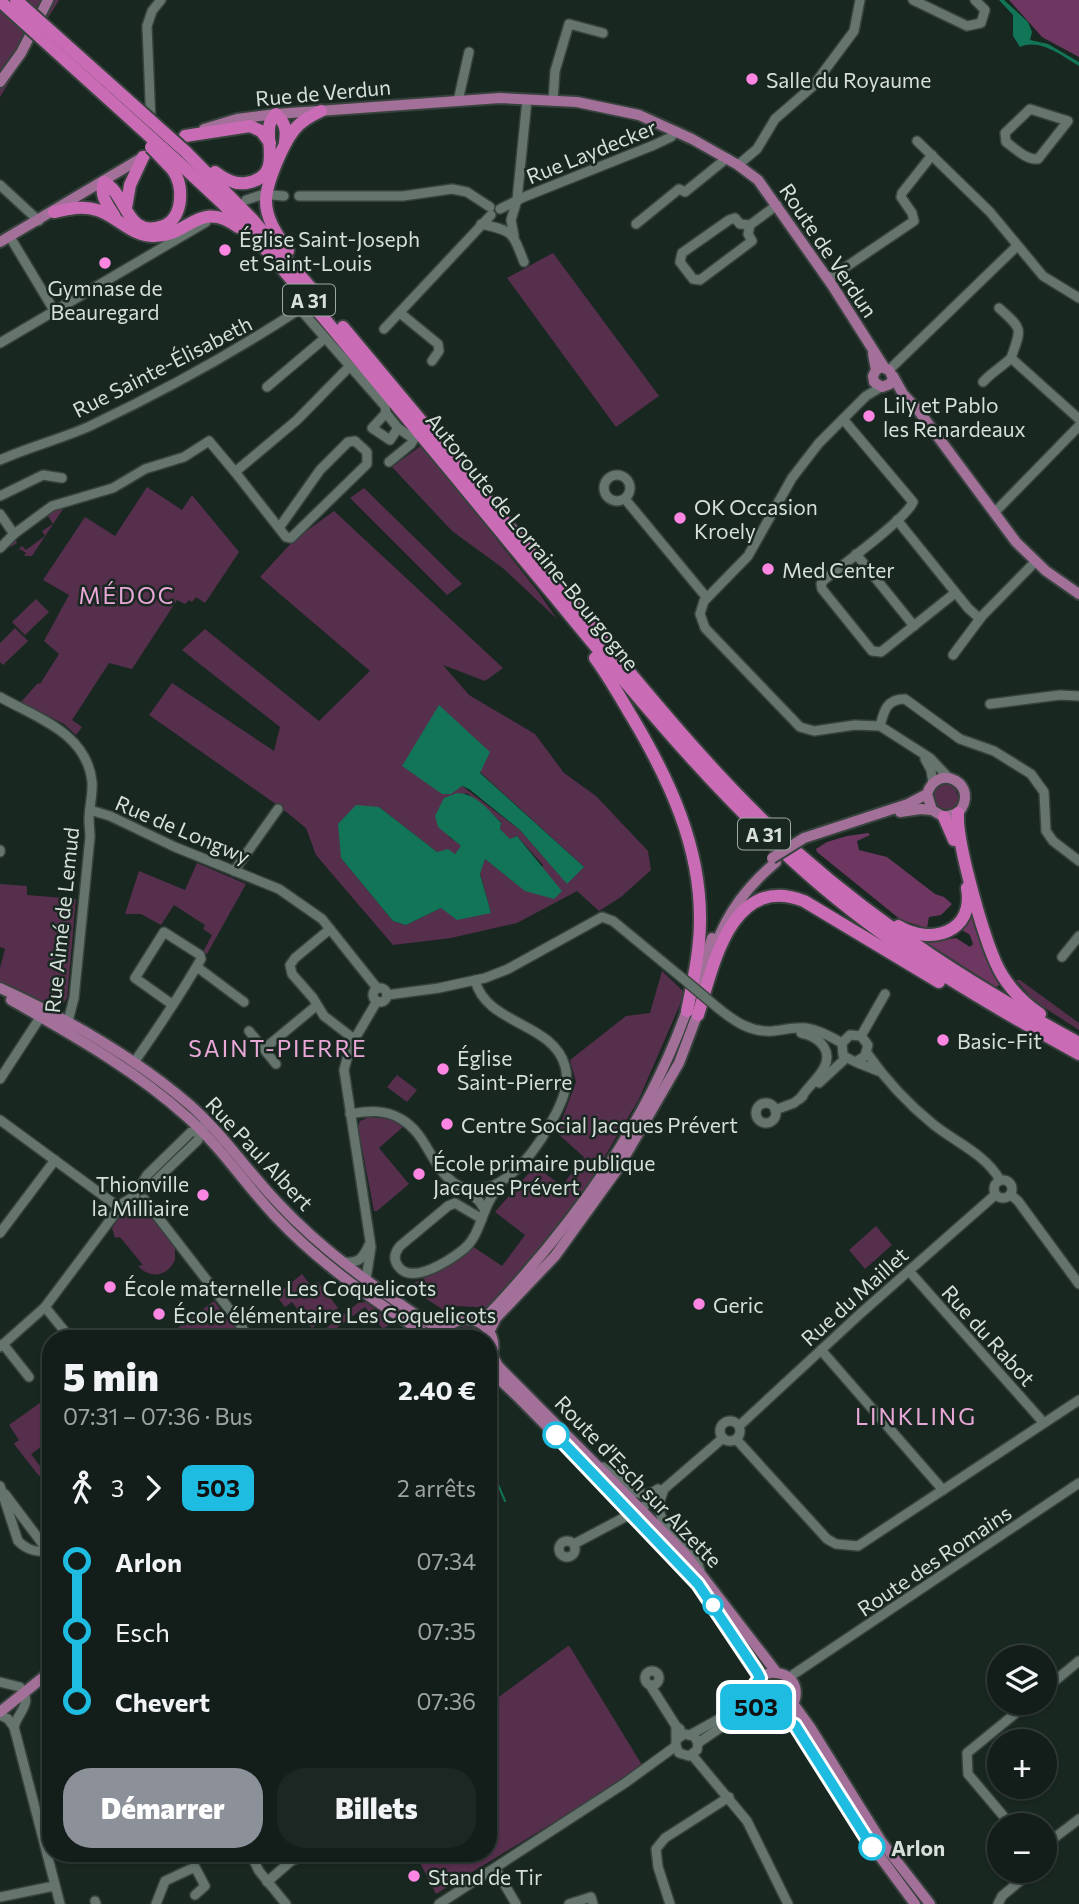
<!DOCTYPE html>
<html lang="fr">
<meta charset="utf-8">
<style>
body{margin:0;font-family:Commissioner,sans-serif;background:#1c2622;color:#f1f3f6;height:100vh;display:flex;flex-direction:column;font-size:26px;white-space:nowrap}
*{box-sizing:border-box;margin:0}
p{font-size:23px;color:#9da2a2}
.icon{flex:none;width:38px;height:38px;fill:none;stroke:currentColor;stroke-width:2;stroke-linecap:round;stroke-linejoin:round}
.map{position:relative;flex:1;overflow:hidden}
.panel{position:absolute;left:42px;top:1330px;width:455px;height:532px;display:flex;flex-direction:column;background:#131d19;border-radius:28px;box-shadow:0 2px 5px #0004,0 0 0 2px #323b38}
.panel>*{flex:none}
.badge{padding:0 14px;border-radius:10px;font-size:24px;line-height:46px}
.fabs{position:absolute;left:987px;top:1645px;display:grid;gap:14px}
.fabs a{display:grid;place-items:center;width:70px;height:70px;border-radius:50%;background:#131d19;box-shadow:0 2px 5px #0004,0 0 0 2px #323b38;font-size:35px}
.map>.badge{position:absolute;translate:-50% -50%;box-shadow:0 0 0 4px #fff}
.legs{display:flex;align-items:center;gap:10px;height:77px;padding:0 21px;font-size:23px}
.legs p{margin-inline-start:auto}
.head{display:flex;align-items:center;justify-content:space-between;height:119px;padding:0 21px}
h1{font-size:38px;font-weight:800;line-height:52px}
.cta{display:flex;gap:14px;margin-top:auto;padding:14px 21px}
.cta a{flex:1;height:80px;border-radius:28px;background:#8c9099;color:#fff;font-size:28px;font-weight:800;line-height:80px;text-align:center}
.cta a+a{background:#1c2622;color:#f1f3f6}
ul{padding:0 21px;list-style:none}
li{display:flex;align-items:center;gap:24px;height:70px;font-size:26px}
li i{display:grid;place-items:center;width:10px;height:100%;margin:0 9px;background:currentColor}
li i::after{content:'';width:18px;height:18px;margin:-9px;border:5px solid;border-radius:50%;background:#131d19}
li p{margin-inline-start:auto}
li:first-child i{background:linear-gradient(#0000 50%,currentColor 0)}
li:last-child i{background:linear-gradient(currentColor 50%,#0000 0)}
.map>svg:first-child{display:block}
.green{fill:#562f4d;fill-rule:evenodd}
.forest{fill:#6e3762}
.water{fill:#127557}
.lines{fill:none;stroke-linecap:round;stroke-linejoin:round}
.stream{stroke:#127557;stroke-width:2}
.minor-casing{stroke:#37423d;stroke-width:12}
.major-casing{stroke:#37423d;stroke-width:14}
.highway-casing{stroke:#37423d;stroke-width:16}
.minor{stroke:#65756e;stroke-width:9}
.major{stroke:#a27099;stroke-width:10}
.highway{stroke:#ca6cb5;stroke-width:12}
.minor-bridge-casing{stroke:#37423d;stroke-width:12;stroke-linecap:butt}
.major-bridge-casing{stroke:#37423d;stroke-width:14;stroke-linecap:butt}
.highway-bridge-casing{stroke:#37423d;stroke-width:16;stroke-linecap:butt}
.minor-bridge{stroke:#65756e;stroke-width:9}
.major-bridge{stroke:#a27099;stroke-width:10}
.highway-bridge{stroke:#ca6cb5;stroke-width:12}
.line-1-casing{stroke:#fff;stroke-width:16}
.line-1{stroke:#1fbce1;stroke-width:10}
.poi-dot{fill:#fd86e2;stroke:#192721;stroke-width:2.5}
.stop-1-dot{fill:#fff;stroke:#1fbce1;stroke-width:3.5}
.labels{text-anchor:middle;dominant-baseline:central;stroke-width:5;stroke-linejoin:round;paint-order:stroke}
.shield{fill:#192721;stroke:#9ea8a3;stroke-width:2}
.shield-label{font-size:19px;font-weight:bold;fill:#d7dfdb}
.poi-label{font-size:21px;fill:#d7dfdb;stroke:#192721;text-anchor:start}
.street-label{font-size:21px;fill:#d7dfdb;stroke:#192721}
.stop-label{font-size:21px;font-weight:bold;fill:#d7dfdb;stroke:#192721;text-anchor:start}
.neighbourhood-label{font-size:23px;letter-spacing:2px;fill:#eaa8d9;stroke:#192721}
</style>
<div class="map">
<svg width="1079" height="1904" viewBox="0 0 1079 1904">
<rect width="100%" height="100%" fill="#192721"/>
<g class="green">
<path d="M0,0H59L0,97Z"/>
<path d="M553,253L659,396L616,427L507,278Z"/>
<path d="M422,445L539,593L557,619L504,569L452,531L392,467Z"/>
<path d="M147,487L182,510L192,495L239,552L205,603L196,597L192,602L189,600L185,604L177,600L132,669L109,663L72,720L82,727L76,735L64,724L21,702L38,683L40,684L59,654L44,641L69,595L43,580L85,517L115,536Z"/>
<path d="M364,488L462,584L447,595L350,498Z"/>
<path d="M60,506H65L32,556H24L26,553L20,549L17,551L22,546L26,550L45,536L42,531L53,524L48,516L15,539L17,543L10,547L8,544Z"/>
<path d="M334,511L503,668L485,681L443,665L469,695L535,734L564,773L596,796L648,851L651,870L621,897L599,911L577,891L517,923L451,938L393,945L316,855L306,828L280,807L149,715L172,683L274,751L280,727L182,650L205,629L319,721L370,671L260,577L294,540ZM480,772L584,867L567,883L520,830L462,786ZM467,793L501,822L500,829L510,840L517,836L543,865L526,891L485,859L480,873L491,913L441,908L406,925L393,921L341,858L379,807L437,852L455,854L462,846L449,837L442,803L445,798Z"/>
<path d="M36,599L49,612L25,635L12,622Z"/>
<path d="M15,628L28,641L3,665L0,662V643Z"/>
<path d="M944,781L958,787L956,792L960,800C951,814 941,814 932,800L933,789Z"/>
<path d="M197,863L246,884L207,954L203,952L212,935L203,929L205,925L174,905L161,925L141,914H125L139,871L185,890Z"/>
<path d="M0,884L27,886V895L76,899L67,998L62,1005L53,1006L0,982V968L5,949L0,947Z"/>
<path d="M662,971L685,993L639,1099L580,1198L489,1308L458,1306L445,1311L408,1287L472,1246L502,1266L525,1235L495,1212L535,1166L562,1186L584,1157L557,1133L576,1082L570,1060L626,1016L650,1013Z"/>
<path d="M1016,980H1020L1079,1023V1030L1034,1001Z"/>
<path d="M397,1075L417,1090L407,1102L387,1087Z"/>
<path d="M369,1117L391,1119L404,1126L379,1148L409,1184L377,1211H374L358,1127L360,1121Z"/>
<path d="M136,1205L145,1210L172,1243L175,1249V1260C167,1277 150,1279 138,1266L143,1265L120,1237L115,1238L112,1228L126,1208Z"/>
<path d="M876,1226L892,1245L865,1269L849,1250Z"/>
<path d="M302,1274L311,1286L318,1282L338,1308L312,1328L292,1302L285,1307L276,1295Z"/>
<path d="M214,1301L227,1319L231,1320L238,1331L239,1339H163Z"/>
<path d="M366,1302L392,1323L383,1329L365,1307L326,1336L324,1333L325,1329L358,1303Z"/>
<path d="M464,1327L475,1328L485,1339H448L455,1330Z"/>
<path d="M51,1395V1440L31,1454L43,1470L51,1465V1468L39,1476L14,1444L19,1440L9,1425Z"/>
<path d="M568,1646L570,1647L642,1765L584,1804L436,1894L415,1853H488V1705Z"/>
<circle cx="774" cy="1694" r="17"/>
</g>
<g class="forest">
<path d="M1009,0H1079V57L1042,37Z"/>
<path d="M868,833L870,835L857,841L859,850L887,857L935,894L944,897L952,904L941,915L929,917L927,928L901,920L817,852L816,849L827,842L847,836Z"/>
<path d="M974,912L988,954L1001,984L996,987L927,943L956,938L970,947L973,944L970,935L962,930Z"/>
</g>
<g class="water">
<path d="M999,0H1004L1028,22L1032,32L1030,40L1048,44L1079,62V66C1062,56 1040,38 1020,47L1013,36V15Z"/>
<path d="M439,705L490,752L480,773L584,867L567,884L520,830L469,789L462,786L451,794H442L402,766Z"/>
<path d="M457,793C475,793 489,810 501,823L500,829L510,839L517,836L562,891L554,899L525,891L485,859L480,874L491,913L457,920L441,908L406,925L393,921L341,858L338,824L356,805L379,807L437,852L448,849L455,854L461,846L438,827L435,816L444,798Z"/>
</g>
<g class="lines">
<path class="stream" d="M488,1461L505,1501"/>
<g class="minor-casing">
<g id="minor">
<path d="M913,0L967,26L981,23L985,10L975,0"/>
<path d="M458,101L469,52"/>
<path d="M553,101L555,71L569,24L603,33"/>
<path d="M1030,109L1068,121L1038,159C1026,160 1016,149 1006,142L1005,133Z"/>
<path d="M151,124L147,26L152,11L161,0"/>
<path d="M917,141L990,212L1043,276L1079,298"/>
<path d="M738,165L757,149L775,119L813,86L854,31L860,0"/>
<path d="M0,185L39,221"/>
<path d="M271,195L284,196"/>
<path d="M299,196H403L452,189L467,192L490,207"/>
<path d="M246,200L261,195"/>
<path d="M500,209L524,197L654,145L671,137L676,131"/>
<path d="M481,224C514,231 512,232 524,262"/>
<path d="M636,224L679,189L685,192L727,158"/>
<path d="M750,225L748,234L752,241L700,280L693,279L680,262L682,253L729,220L735,218L740,224L750,225L777,205"/>
<path d="M514,236L511,220L517,200L527,100"/>
<path d="M10,237L55,312"/>
<path d="M828,279L914,221L912,213L901,197L902,193L932,155"/>
<path d="M999,308C1023,330 1022,327 1011,358L1079,419"/>
<path d="M400,313L438,344L439,351L432,361"/>
<path d="M384,329L491,215"/>
<path d="M0,343L206,222"/>
<path d="M889,370L1017,246"/>
<path d="M983,382C992,372 1002,367 1011,358"/>
<path d="M267,387L325,338"/>
<path d="M881,387L866,396L819,443L792,478L748,556L704,601L700,614L705,628L800,727L814,731L855,725L880,726L930,758L949,778"/>
<path d="M843,419L913,502C906,519 842,565 824,580L821,584L822,589L872,651L881,652L955,593"/>
<path d="M0,460C29,447 61,439 90,426C162,392 233,353 300,309L385,406L386,413L372,428L390,440L398,428L386,413"/>
<path d="M389,462L411,444L414,439L398,428"/>
<path d="M235,472L297,420L349,367"/>
<circle cx="617" cy="488" r="13"/>
<path d="M0,496L43,475L62,478"/>
<path d="M625,499L707,598"/>
<path d="M994,513L1079,426"/>
<path d="M0,514L14,534"/>
<path d="M897,520L968,608L980,619"/>
<path d="M0,548L14,534L52,506L113,488L145,469L184,457L209,441L235,472L286,537L291,538L367,464V452L355,441L348,442L320,470L279,528"/>
<path d="M856,554L914,626"/>
<path d="M953,655L982,616L1035,562"/>
<path d="M0,697C37,718 87,733 92,782C93,795 89,807 89,820C89,826 90,831 90,837L74,998L67,1025"/>
<path d="M990,704L1060,695L1079,696"/>
<path d="M880,726C884,710 887,699 905,699L960,739L994,751L1031,774L1044,792L1046,831L1053,841L1079,861"/>
<path d="M925,759L931,770L933,783"/>
<path d="M90,810L110,816L175,847L279,889L322,919L377,988"/>
<path d="M0,850V852"/>
<path d="M234,871L278,809"/>
<path d="M330,929L295,958L290,965L292,974L313,998L324,1016L354,1039"/>
<path d="M1062,957L1079,936"/>
<path d="M197,967L244,1002"/>
<circle cx="380" cy="995" r="7"/>
<path d="M387,995L439,988L485,978L508,969L602,917L613,921L681,977"/>
<path d="M718,1008C734,1021 751,1033 773,1031C783,1030 795,1027 806,1028C819,1030 830,1036 842,1043"/>
<path d="M249,1031L276,1064"/>
<path d="M861,1036L885,994"/>
<path d="M264,1049L316,1006"/>
<path d="M867,1053C885,1079 908,1104 934,1125C957,1143 985,1154 1000,1180"/>
<path d="M135,1061C158,1028 181,994 201,959L200,955L164,932L135,978L173,1005"/>
<path d="M857,1061L865,1056L868,1045L861,1036L850,1035L842,1043L843,1055C848,1060 869,1067 878,1071"/>
<path d="M0,1079L43,1013"/>
<path d="M819,1083L846,1058"/>
<path d="M800,1099C808,1084 836,1067 824,1047C819,1039 811,1035 801,1033"/>
<circle cx="766" cy="1113" r="10"/>
<path d="M775,1110L794,1103L803,1096"/>
<path d="M350,1114C368,1111 385,1109 401,1119C425,1133 429,1159 447,1177C485,1216 532,1158 549,1126C559,1109 571,1086 565,1066C553,1022 486,1025 475,980"/>
<path d="M0,1120L120,1208"/>
<circle cx="1003" cy="1189" r="9"/>
<path d="M141,1185L147,1175L191,1132L204,1130"/>
<path d="M147,1189L198,1140L202,1126"/>
<path d="M465,1189L479,1201L485,1210"/>
<path d="M1011,1195L1018,1201L1079,1284"/>
<path d="M144,1199L236,1318L243,1329L244,1339"/>
<path d="M482,1219L455,1203L448,1206L400,1246C395,1252 393,1259 398,1266C412,1286 450,1260 464,1249C477,1238 480,1221 487,1206C490,1198 496,1190 501,1183"/>
<path d="M0,1233L55,1160"/>
<path d="M343,1262C359,1264 363,1258 369,1245"/>
<path d="M909,1271L1043,1422"/>
<path d="M366,1279L371,1247L344,1070L350,1047L377,1001"/>
<path d="M45,1307L71,1339"/>
<path d="M3,1344L29,1377"/>
<path d="M0,1347L45,1307L123,1203L135,1196"/>
<path d="M821,1350L943,1490"/>
<circle cx="730" cy="1431" r="10"/>
<path d="M739,1426L861,1313L995,1195"/>
<path d="M736,1439L827,1539L836,1544L858,1546L1079,1400"/>
<path d="M603,1467C621,1479 636,1505 658,1489"/>
<path d="M0,1486L18,1541C27,1550 39,1554 51,1549"/>
<path d="M663,1492C649,1522 678,1533 693,1554C697,1558 698,1565 700,1570"/>
<path d="M5,1494L48,1551"/>
<circle cx="567" cy="1549" r="8"/>
<path d="M574,1544L642,1508L723,1438"/>
<circle cx="652" cy="1678" r="7"/>
<path d="M788,1678L1079,1483"/>
<path d="M0,1682L20,1687C34,1704 18,1711 14,1727"/>
<path d="M650,1685L676,1726L680,1729"/>
<path d="M1045,1689L1079,1661"/>
<path d="M0,1715L8,1719L14,1727L60,1904"/>
<path d="M676,1726V1746L679,1753L689,1756L697,1750L698,1743L694,1736L684,1734L677,1739"/>
<path d="M690,1735L735,1710L752,1690"/>
<path d="M698,1743L745,1711L761,1713"/>
<path d="M692,1755L747,1821L788,1904"/>
<path d="M1011,1825L968,1774L967,1753L1028,1703"/>
<path d="M1045,1845L1079,1819"/>
<path d="M250,1853L259,1871L286,1904"/>
<path d="M495,1868L516,1904"/>
<path d="M267,1882L291,1861L303,1856"/>
<path d="M0,1897L54,1886"/>
<path d="M95,1901L96,1904"/>
<path d="M156,1904L165,1881L195,1867L205,1886L195,1895"/>
<path d="M439,1904L625,1783L676,1746"/>
<path d="M569,1904L591,1897L593,1904"/>
<path d="M670,1904L658,1867L656,1849L665,1838L729,1797"/>
<path d="M998,1904L1002,1896L1032,1871"/>
</g>
</g>
<g class="major-casing">
<g id="major">
<path d="M0,82L21,53L48,0"/>
<path d="M204,129L237,119L276,114L500,98L577,102L639,115L692,139L738,165L758,180L832,285L884,367"/>
<path d="M0,242L145,156"/>
<path d="M873,354L876,370L873,376L874,382L882,387L890,384L893,378L889,370L881,367L876,370"/>
<path d="M893,376L903,394L918,410L1016,542L1046,571L1079,594"/>
<path d="M900,812L921,809L932,810"/>
<path d="M804,838L908,804L927,794C938,760 982,786 958,813L944,817L932,810L927,794"/>
<path d="M715,947C728,911 748,886 776,862"/>
<path d="M697,982L712,938"/>
<path d="M0,988C68,1019 133,1056 190,1105C224,1135 248,1172 279,1204C322,1250 373,1286 425,1321L435,1325L451,1324"/>
<path d="M11,1000C72,1035 134,1069 187,1117C220,1146 245,1184 275,1216C321,1265 378,1304 434,1339"/>
<path d="M477,1321L490,1313C575,1222 648,1123 689,1004"/>
<path d="M489,1332L496,1318L555,1256L617,1170L679,1063L699,1010"/>
<path d="M440,1339C456,1301 507,1324 490,1360"/>
<path d="M492,1355L498,1366L686,1555L777,1673"/>
<path d="M488,1373L499,1379L518,1397L643,1524L697,1585L750,1660L760,1678"/>
<path d="M794,1705L810,1727L881,1841L930,1904"/>
<path d="M0,1712L51,1671"/>
<path d="M776,1717C802,1710 803,1675 776,1673C768,1672 761,1676 757,1682C735,1711 779,1716 795,1725L861,1831L915,1904"/>
</g>
</g>
<g class="highway-casing">
<g id="highway">
<path d="M185,136L250,126L261,131L270,143"/>
<path d="M186,152L252,219L327,307"/>
<path d="M177,161L221,202L270,254C366,367 459,482 554,596C637,697 719,798 819,884C898,952 988,1004 1079,1054"/>
<path d="M215,172C224,179 234,185 246,183C284,177 264,142 270,123C271,121 275,115 276,114C285,123 287,129 285,142"/>
<path d="M126,208L130,185L143,157"/>
<path d="M54,212C69,209 83,205 97,210C117,216 130,235 152,236C188,238 199,198 238,227"/>
<path d="M115,217C108,205 99,196 104,182C127,194 126,240 163,226C174,222 179,211 180,200C181,188 179,178 172,169"/>
<path d="M288,251C278,236 266,220 266,201C266,183 283,144 294,130C301,121 311,116 321,111"/>
<path d="M343,327C421,420 499,514 576,608C647,693 716,780 799,854C885,930 979,989 1079,1043"/>
<path d="M595,658C609,677 620,697 632,717C669,779 701,847 700,921C700,951 693,981 687,1011"/>
<path d="M958,813C956,842 986,949 1002,975C1012,991 1025,1004 1040,1014"/>
<path d="M944,817L954,840"/>
<path d="M898,926C931,946 975,932 967,888"/>
<path d="M698,1015C713,966 731,873 804,901L939,982"/>
</g>
</g>
<use href="#minor" class="minor"/>
<use href="#major" class="major"/>
<use href="#highway" class="highway"/>
<g class="minor-bridge-casing">
<path id="minor-bridge" d="M681,977L718,1008"/>
</g>
<g class="major-bridge-casing">
<path id="major-bridge" d="M772,858L804,838"/>
</g>
<g class="highway-bridge-casing">
<g id="highway-bridge">
<path d="M16,0L186,152"/>
<path d="M0,1L177,161"/>
<path d="M151,147L172,169"/>
</g>
</g>
<use href="#minor-bridge" class="minor-bridge"/>
<use href="#major-bridge" class="major-bridge"/>
<use href="#highway-bridge" class="highway-bridge"/>
</g>
<g class="lines">
<g class="line-1-casing">
<path id="line-1" d="M556,1435L698,1584L757,1672L760,1678C732,1711 778,1715 795,1725L872,1847"/>
</g>
<use href="#line-1" class="line-1"/>
</g>
<g class="poi-dot">
<circle cx="752" cy="79" r="7"/>
<circle cx="225" cy="250" r="7"/>
<circle cx="105" cy="263" r="7"/>
<circle cx="869" cy="416" r="7"/>
<circle cx="680" cy="518" r="7"/>
<circle cx="768" cy="569" r="7"/>
<circle cx="943" cy="1040" r="7"/>
<circle cx="443" cy="1069" r="7"/>
<circle cx="447" cy="1124" r="7"/>
<circle cx="419" cy="1174" r="7"/>
<circle cx="203" cy="1195" r="7"/>
<circle cx="110" cy="1287" r="7"/>
<circle cx="699" cy="1304" r="7"/>
<circle cx="159" cy="1314" r="7"/>
<circle cx="414" cy="1876" r="7"/>
</g>
<g class="stop-1-dot">
<circle cx="556" cy="1435" r="12"/>
<circle cx="713" cy="1605" r="9"/>
<circle cx="872" cy="1847" r="12"/>
</g>
<g class="labels">
<g class="shield">
<rect x="283" y="284.5" width="52" height="31" rx="5"/>
<rect x="738" y="818.5" width="52" height="31" rx="5"/>
</g>
<g class="shield-label">
<text x="309" y="300">A 31</text>
<text x="764" y="834">A 31</text>
</g>
<g class="poi-label">
<text x="766" y="79">Salle du Royaume</text>
<text x="239" y="238">Église Saint-Joseph<tspan x="239" dy="24">et Saint-Louis</tspan></text>
<text x="105" y="287" text-anchor="middle">Gymnase de<tspan x="105" dy="24">Beauregard</tspan></text>
<text x="883" y="404">Lily et Pablo<tspan x="883" dy="24">les Renardeaux</tspan></text>
<text x="694" y="506">OK Occasion<tspan x="694" dy="24">Kroely</tspan></text>
<text x="782" y="569">Med Center</text>
<text x="957" y="1040">Basic-Fit</text>
<text x="457" y="1057">Église<tspan x="457" dy="24">Saint-Pierre</tspan></text>
<text x="461" y="1124">Centre Social Jacques Prévert</text>
<text x="433" y="1162">École primaire publique<tspan x="433" dy="24">Jacques Prévert</tspan></text>
<text x="189" y="1183" text-anchor="end">Thionville<tspan x="189" dy="24">la Milliaire</tspan></text>
<text x="124" y="1287">École maternelle Les Coquelicots</text>
<text x="713" y="1304">Geric</text>
<text x="173" y="1314">École élémentaire Les Coquelicots</text>
<text x="428" y="1876">Stand de Tir</text>
</g>
<g class="street-label">
<text transform="translate(323 92) rotate(-5)">Rue de Verdun</text>
<text transform="translate(591 151) rotate(-22)">Rue Laydecker</text>
<text transform="translate(829 250) rotate(56)">Route de Verdun</text>
<text transform="translate(162 366) rotate(-27)">Rue Sainte-Élisabeth</text>
<text transform="translate(533 541) rotate(51)">Autoroute de Lorraine-Bourgogne</text>
<text transform="translate(183 829) rotate(23)">Rue de Longwy</text>
<text transform="translate(61 920) rotate(-84)">Rue Aimé de Lemud</text>
<text transform="translate(260 1153) rotate(47)">Rue Paul Albert</text>
<text transform="translate(854 1296) rotate(-42)">Rue du Maillet</text>
<text transform="translate(989 1335) rotate(48)">Rue du Rabot</text>
<text transform="translate(639 1481) rotate(46)">Route d'Esch sur Alzette</text>
<text transform="translate(934 1560) rotate(-34)">Route des Romains</text>
</g>
<g class="stop-label">
<text x="891" y="1847">Arlon</text>
</g>
<g class="neighbourhood-label">
<text x="127" y="595">MÉDOC</text>
<text x="278" y="1048">SAINT-PIERRE</text>
<text x="916" y="1416">LINKLING</text>
</g>
</g>
</svg>
<div class="fabs">
<a><svg class="icon" aria-label="layers" viewBox="0 0 24 24"><path d="M12 4l9 5-9 5-9-5zM3 14l9 5 9-5"/></svg></a>
<a>+</a>
<a>−</a>
</div>
<b class="badge" style="left:756px;top:1707px;background:#1fbce1;color:#111">503</b>
<section class="panel">
<div class="head"><div><h1>5 min</h1><p>07:31 – 07:36 · Bus</p></div><b>2.40 €</b></div>
<div class="legs"><svg class="icon" aria-label="walk" viewBox="0 0 24 24"><circle cx="13" cy="4" r="2"/><path d="M13 8l-2 6 4 7M11 14l-3 7M7 12l3-4h3l4 4"/></svg>3<svg class="icon" aria-label="forward" viewBox="0 0 24 24"><path d="M9 5l7 7-7 7"/></svg><b class="badge" style="background:#1fbce1;color:#111">503</b><p>2 arrêts</p></div>
<ul>
<li><i style="color:#1fbce1"></i><b>Arlon</b><p>07:34</p></li>
<li><i style="color:#1fbce1"></i><span>Esch</span><p>07:35</p></li>
<li><i style="color:#1fbce1"></i><b>Chevert</b><p>07:36</p></li>
</ul>
<div class="cta"><a>Démarrer</a><a>Billets</a></div>
</section>
</div>
